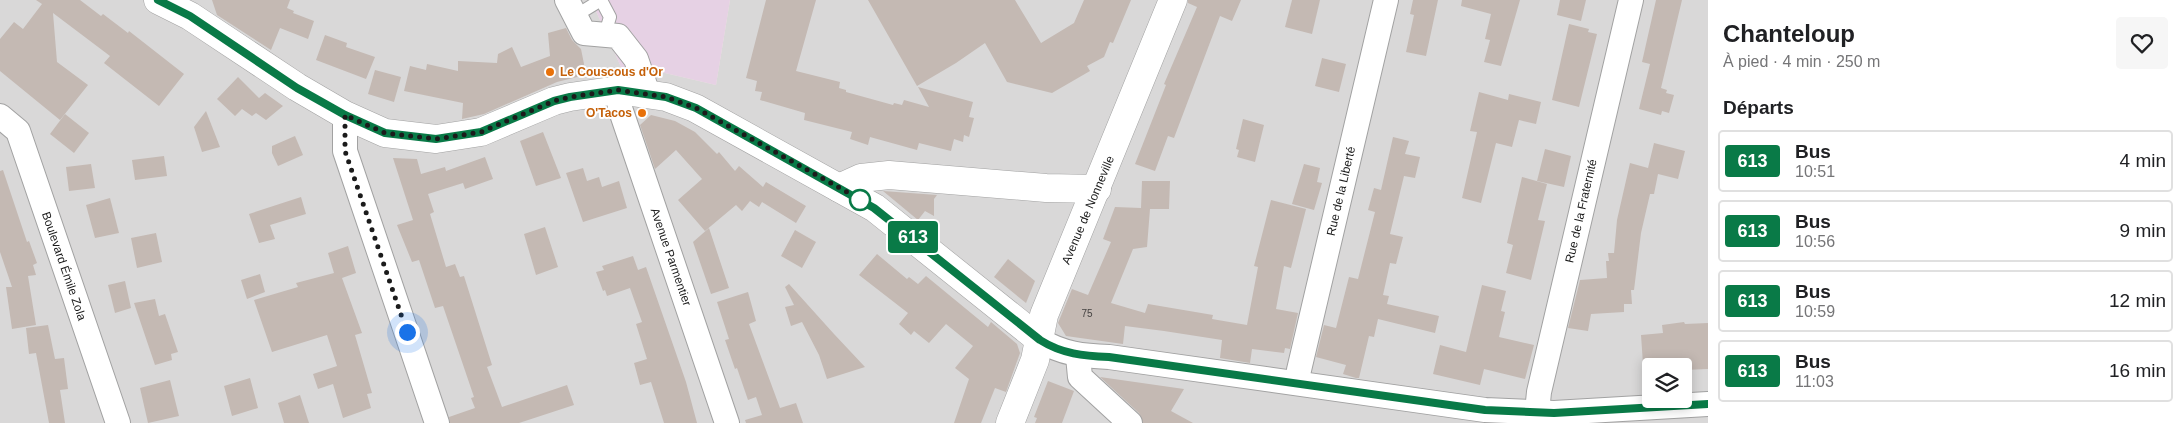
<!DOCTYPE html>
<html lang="fr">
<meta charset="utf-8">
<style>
body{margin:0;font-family:Helvetica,sans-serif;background:#f6f6f6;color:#202124;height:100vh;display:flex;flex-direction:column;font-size:19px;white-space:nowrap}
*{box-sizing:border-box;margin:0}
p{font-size:16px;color:#757577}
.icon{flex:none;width:28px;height:28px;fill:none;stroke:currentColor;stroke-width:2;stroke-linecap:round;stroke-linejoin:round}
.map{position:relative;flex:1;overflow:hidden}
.sheet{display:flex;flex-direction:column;background:#fff;width:475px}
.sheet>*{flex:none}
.badge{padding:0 10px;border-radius:4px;font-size:18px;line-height:32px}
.fabs{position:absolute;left:1642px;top:358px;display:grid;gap:10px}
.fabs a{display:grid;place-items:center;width:50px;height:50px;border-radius:5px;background:#fff;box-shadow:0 2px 12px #0003;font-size:25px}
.you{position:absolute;width:25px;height:25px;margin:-12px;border:4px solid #fff;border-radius:50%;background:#1a73e8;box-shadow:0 0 0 8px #1a73e833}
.map>.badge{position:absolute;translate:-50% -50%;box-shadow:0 0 0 2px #fff}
h2{padding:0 15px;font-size:19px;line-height:45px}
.round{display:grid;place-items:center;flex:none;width:52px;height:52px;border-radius:5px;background:#f6f6f6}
.summary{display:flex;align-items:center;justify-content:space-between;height:85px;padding:0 15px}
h1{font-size:24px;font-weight:600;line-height:38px}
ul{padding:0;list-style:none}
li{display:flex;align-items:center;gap:15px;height:62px;margin:0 10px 8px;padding:0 5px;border:2px solid #e0e0e0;border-radius:5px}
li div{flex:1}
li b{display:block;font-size:19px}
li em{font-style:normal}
li .badge{min-width:55px;font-weight:700;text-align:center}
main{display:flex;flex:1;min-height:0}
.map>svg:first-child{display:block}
.residential{fill:#d9d8d8;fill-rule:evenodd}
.industrial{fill:#e6d1e4}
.building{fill:#c4b9b3}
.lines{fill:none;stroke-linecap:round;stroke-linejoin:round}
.service-casing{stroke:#a2a2a2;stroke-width:14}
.minor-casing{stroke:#a2a2a2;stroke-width:26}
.tertiary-casing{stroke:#a2a2a2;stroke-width:29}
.service{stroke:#fff;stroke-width:12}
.minor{stroke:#fff;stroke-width:24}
.tertiary{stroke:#fff;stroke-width:28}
.line-casing{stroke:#fff;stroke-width:11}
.line{stroke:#097a47;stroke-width:8}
.walk{stroke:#1b1b1b;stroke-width:5;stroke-dasharray:0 9}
.food-dot{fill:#e8710a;stroke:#fff;stroke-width:2}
.stop-dot{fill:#fff;stroke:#097a47;stroke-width:2.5}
.labels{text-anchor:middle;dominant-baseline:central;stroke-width:4;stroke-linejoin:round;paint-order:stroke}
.number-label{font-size:10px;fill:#454241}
.food-label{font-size:12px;font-weight:bold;fill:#c56008;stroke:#fff;text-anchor:start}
.street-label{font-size:12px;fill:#1b1b1b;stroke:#fff}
</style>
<main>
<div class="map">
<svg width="1708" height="423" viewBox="0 0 1708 423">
<rect width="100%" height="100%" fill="#ede7e0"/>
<path class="residential" d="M0,0H591L621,67L665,73L716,85L730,0H1708V423H0ZM1651,366H1684V399H1651Z"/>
<path class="industrial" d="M591,0H730L716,85L665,73L621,67Z"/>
<g class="building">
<path d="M36,0H80L101,16L103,14L128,33L129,31L184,74L159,106L104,63L110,56L53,13L57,62L88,85L60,120L0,71V39L14,22L23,29L42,4Z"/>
<path d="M212,0H290L287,8L294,11L293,13L314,21L308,39L280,28L271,50L217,15Z"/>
<path d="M766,0H816L796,71L840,82L839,88L846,90V92L893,105L894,103L902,105L904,100L929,107L918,87L973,102L969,117L974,118L969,137L964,135L963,142L954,139L951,151L919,143L917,150L870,137L868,145L850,139L852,132L804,120L805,113L760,100L762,92L755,91L757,81L746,78Z"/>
<path d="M868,0H1015L1041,43L1074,23L1084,0H1131L1113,43L1110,42L1104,57L1087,66L1090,71L1052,93L1007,82L985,43L956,63L917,86Z"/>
<path d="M1188,0H1241L1232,21L1220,16L1174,138L1168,136L1155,171L1135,164L1166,85L1164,84L1197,7L1188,3Z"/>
<path d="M1292,0H1320L1312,34L1285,27Z"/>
<path d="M1413,0H1438L1426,56L1406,52L1414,15L1410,14Z"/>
<path d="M1462,0H1520L1501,66L1484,62L1490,40L1485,39L1491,14L1461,6Z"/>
<path d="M1560,0H1586L1581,21L1557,15Z"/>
<path d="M1656,0H1682L1661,88L1667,90L1666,93L1674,95L1669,113L1662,111L1661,115L1639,109L1650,64L1642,62Z"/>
<path d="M1569,24L1589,29L1588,32L1597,34L1579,107L1552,100Z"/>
<path d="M566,28L572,40L581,49L585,69L581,76L557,82L484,114L462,119L463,103L404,91L410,66L426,70L427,64L458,71V61L497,63L498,54L512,47L521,67L550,56L548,33Z"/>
<path d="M325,35L347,43L346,47L375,57L366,79L316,60Z"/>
<path d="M1322,58L1346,64L1339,92L1315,86Z"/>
<path d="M375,70L401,77L394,102L368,94Z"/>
<path d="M238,77L259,98L265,93L283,106L266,120L256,113L252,116L242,109L235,116L217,99Z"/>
<path d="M1479,92L1508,100L1509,94L1541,102L1536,124L1519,120L1512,147L1496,143L1481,203L1462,198L1477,132L1470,131Z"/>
<path d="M206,111L220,147L202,152L194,127Z"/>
<path d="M65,114L89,133L74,153L50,134Z"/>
<path d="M651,115L675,121L695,132L717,154L719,152L735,171L739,166L763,187L766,182L806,206L796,223L762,202L759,207L750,201L742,211L736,205L705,231L678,200L702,179L676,150L655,169L640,125Z"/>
<path d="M1243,119L1264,125L1255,162L1237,157L1239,150L1236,149Z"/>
<path d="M543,132L561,178L536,186L520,141Z"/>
<path d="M295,136L303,155L278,166L272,153V146Z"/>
<path d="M1393,137L1409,141L1405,154L1420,157L1415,178L1404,176L1390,234L1403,237L1396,264L1390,263L1383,295L1389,296L1387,304L1439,316L1435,333L1378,319L1374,337L1369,336L1359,378H1356L1343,374L1346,365L1316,357L1324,325L1336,328L1349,277L1358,279L1375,212L1368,210L1374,188L1381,190Z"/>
<path d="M1654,143L1685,151L1678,179L1658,174L1654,194H1650L1641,233L1634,290H1631L1632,304H1624V312L1591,314L1588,331L1568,328L1580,280L1607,278L1606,261H1609L1608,253H1614L1617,220L1630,163L1648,168Z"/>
<path d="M1545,149L1571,156L1564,187L1537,181Z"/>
<path d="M164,156L167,176L135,180L132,160Z"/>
<path d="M485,157L493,179L465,189L463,183L428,194L434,212L430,214L446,267L455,264L460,277L464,276L492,365L487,367L502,407L567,385L574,405L519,423H450L449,417L475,408L471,398L474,397L443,306L435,308L419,260L412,262L397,225L413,220L393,158L417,159L421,174L445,167L446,171Z"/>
<path d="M91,164L95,188L69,191L66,167Z"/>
<path d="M1304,164L1320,168L1317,182L1322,183L1314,210L1292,204Z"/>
<path d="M583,168L587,181L599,177L602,187L619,181L627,208L583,222L566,173Z"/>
<path d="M3,170L27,242L29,241L37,263L33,265L36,275L28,276L36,325L12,329L6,287H12L0,252V171Z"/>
<path d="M1522,177L1547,184L1538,220L1545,221L1531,280L1506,273L1513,245L1507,243Z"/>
<path d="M1142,181H1170L1169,209H1150L1147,247L1133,249L1111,303L1145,313L1148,304L1213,315L1212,319L1247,325L1258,267L1254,266L1271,200L1306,209L1291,268L1284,266L1276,309L1298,313L1290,349L1285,348L1284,353L1252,349L1250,363L1220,358L1222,340L1164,331L1125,326L1123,344L1066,336L1058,323L1072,289L1088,295L1111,242L1103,239L1115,207L1141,208Z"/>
<path d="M883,191L937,195L934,199V216L925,211L918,220Z"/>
<path d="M301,197L306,214L270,225L275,239L259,243L249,214Z"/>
<path d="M110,198L119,233L95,238L86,205Z"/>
<path d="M545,227L558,267L536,275L524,234Z"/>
<path d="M709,228L729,288L711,294L693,242Z"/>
<path d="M795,230L816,242L802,268L781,256Z"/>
<path d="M156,233L162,262L137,268L131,238Z"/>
<path d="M348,246L356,273L342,278L362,333L355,335L372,393L367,394L371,408L343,418L333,384L318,389L313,374L337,366L327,335L272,352L254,300L298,287L296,283L334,273L328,253Z"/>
<path d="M877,254L907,279L909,277L918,284L926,276L988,327L991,322L1017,344L1020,353L1006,392L995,388L981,423H954L969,379L955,368L973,346L946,324L929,343L914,331L911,335L899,324L908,313L859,275Z"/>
<path d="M633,256L638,270L646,267L686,382L697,423H664L651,382L640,385L634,363L647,359L636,324L642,322L630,288L607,296L605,290L603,291L596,272L604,270L602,266Z"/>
<path d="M1008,259L1035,281L1026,303L994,277Z"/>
<path d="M260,274L265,292L247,299L241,280Z"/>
<path d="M125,281L131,308L115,313L108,285Z"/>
<path d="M789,284L834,334L865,367L827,379L819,355L802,322L791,326L785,307L794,305L785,287Z"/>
<path d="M1482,285L1506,291L1501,311L1505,312L1499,337L1534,345L1525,379L1484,369L1480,385L1433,374L1440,345L1466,352Z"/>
<path d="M748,292L756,321L749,324L780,408L796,403L803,423H746L745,420L762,415L756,397L748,400L737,368L735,369L725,340L729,339L717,302Z"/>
<path d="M155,299L159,316L165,314L178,352L171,354L172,360L155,365L134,303Z"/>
<path d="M1684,322L1685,324L1708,323V369L1684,370V366H1672L1671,361L1643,364L1641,335L1663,333L1662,325Z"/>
<path d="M48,325L55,359L64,358L68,389L60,390L65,423H49L36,353L29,354L26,328Z"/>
<path d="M1100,377L1184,389L1171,411L1193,423H1143L1139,413Z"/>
<path d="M250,378L258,408L232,416L224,386Z"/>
<path d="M170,380L179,416L148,423L140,388Z"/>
<path d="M1048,381L1074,391L1062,423H1035L1037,418L1034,417Z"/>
<path d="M300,395L309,423H284L278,403Z"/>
</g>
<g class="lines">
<g class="service-casing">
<g id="service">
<path d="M575,16L601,0"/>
<path d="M596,34L607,27L610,17L601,0"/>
</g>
</g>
<g class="minor-casing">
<g id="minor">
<path d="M567,0L584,33L618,36L636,59L648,94"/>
<path d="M618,90L620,108L727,423"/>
<path d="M345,115V151L437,423"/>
<path d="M0,116L18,131L118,423"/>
<path d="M1040,340C1062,354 1084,356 1109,357L1485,410L1554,413L1708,404"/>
<path d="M1078,356L1080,377L1130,423"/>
<path d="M1297,383L1299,370L1386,0"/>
<path d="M1538,423L1537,412L1539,392L1631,0"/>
</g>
</g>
<g class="tertiary-casing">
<g id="tertiary">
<path d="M158,0L190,16L297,87L345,115L385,133L436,139L481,132L554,101L570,97L618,90L666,97L695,108L875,208L1040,340"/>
<path d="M839,188L861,178L889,175L1046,188L1097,189"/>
<path d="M1010,423L1035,360L1044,315L1173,0"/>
</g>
</g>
<use href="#service" class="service"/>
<use href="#minor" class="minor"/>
<use href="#tertiary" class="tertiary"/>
</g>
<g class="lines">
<g class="line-casing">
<path id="line" d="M158,0L190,16L297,88L345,115L385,133L436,139L481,132L554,101L570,97L618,90L666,97L696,108L874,208L1040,340C1062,354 1084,356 1109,357L1485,410L1554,413L1708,404"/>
</g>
<use href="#line" class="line"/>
<path class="walk" d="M407,332L345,151V115L385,133L436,139L481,132L554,101L570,97L618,90L666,97L696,108L865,202L860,200"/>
</g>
<g class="food-dot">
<circle cx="550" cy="72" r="5"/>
<circle cx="642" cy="113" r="5"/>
</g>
<circle class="stop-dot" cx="860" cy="200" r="10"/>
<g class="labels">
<g class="number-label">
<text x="1087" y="313">75</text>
</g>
<g class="food-label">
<text x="560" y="72">Le Couscous d'Or</text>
<text x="632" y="113" text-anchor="end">O'Tacos</text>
</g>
<g class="street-label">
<text transform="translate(1341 191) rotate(-77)">Rue de la Liberté</text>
<text transform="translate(1088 210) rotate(-67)">Avenue de Nonneville</text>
<text transform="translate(1581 211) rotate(-77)">Rue de la Fraternité</text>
<text transform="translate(671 257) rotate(71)">Avenue Parmentier</text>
<text transform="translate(64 266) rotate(71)">Boulevard Émile Zola</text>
</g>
</g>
</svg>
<div class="fabs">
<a><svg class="icon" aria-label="layers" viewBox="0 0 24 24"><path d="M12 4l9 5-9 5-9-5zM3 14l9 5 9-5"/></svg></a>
</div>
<div class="you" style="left:407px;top:332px"></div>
<b class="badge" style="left:913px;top:237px;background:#097a47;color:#fff">613</b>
</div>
<section class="sheet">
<div class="summary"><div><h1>Chanteloup</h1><p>À pied · 4 min · 250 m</p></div><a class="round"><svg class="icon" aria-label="heart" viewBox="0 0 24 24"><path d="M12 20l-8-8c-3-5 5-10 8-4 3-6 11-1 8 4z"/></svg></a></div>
<h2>Départs</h2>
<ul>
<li><span class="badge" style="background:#097a47;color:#fff">613</span><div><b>Bus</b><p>10:51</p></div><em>4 min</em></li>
<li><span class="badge" style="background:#097a47;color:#fff">613</span><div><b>Bus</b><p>10:56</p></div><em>9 min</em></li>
<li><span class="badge" style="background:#097a47;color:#fff">613</span><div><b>Bus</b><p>10:59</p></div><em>12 min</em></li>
<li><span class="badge" style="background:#097a47;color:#fff">613</span><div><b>Bus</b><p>11:03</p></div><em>16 min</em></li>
</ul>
</section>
</main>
